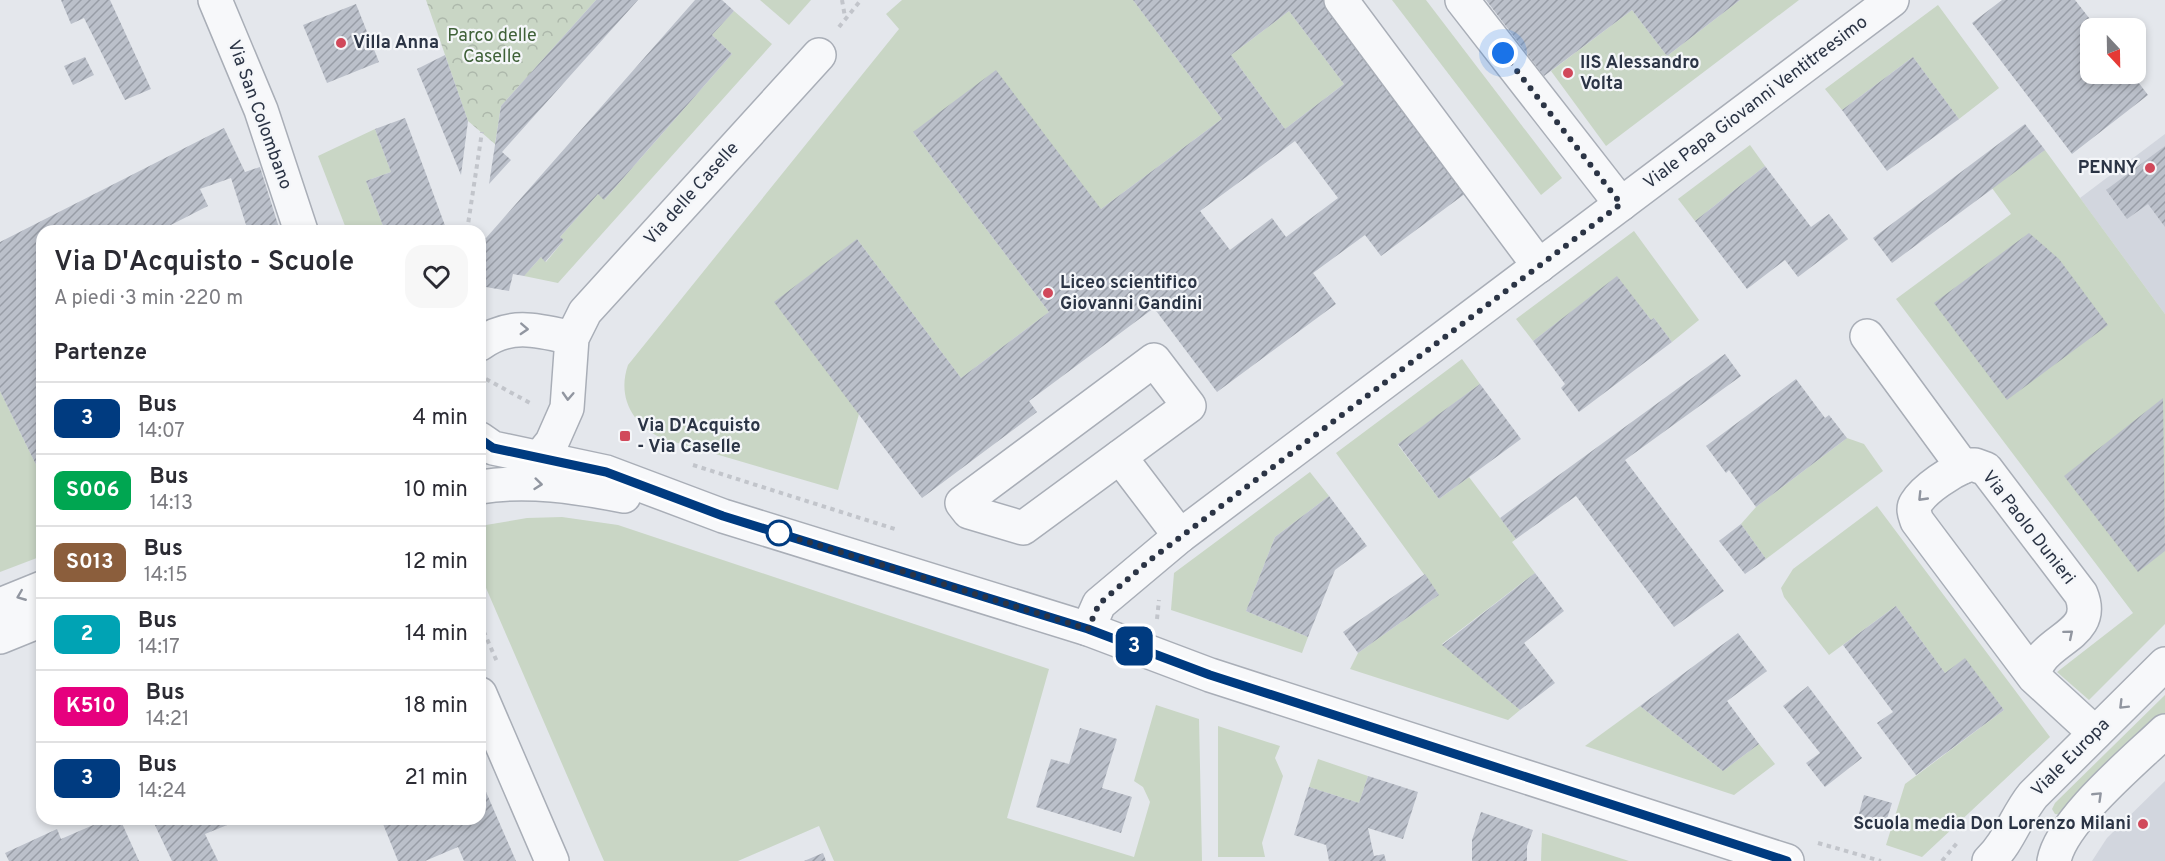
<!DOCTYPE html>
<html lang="it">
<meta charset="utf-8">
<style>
body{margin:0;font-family:Overpass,sans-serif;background:#f7f7f7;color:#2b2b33;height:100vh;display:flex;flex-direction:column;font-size:22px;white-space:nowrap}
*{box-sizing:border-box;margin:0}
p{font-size:20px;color:#7c7c81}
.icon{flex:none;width:33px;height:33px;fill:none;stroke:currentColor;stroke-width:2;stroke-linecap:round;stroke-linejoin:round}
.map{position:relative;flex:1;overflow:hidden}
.drawer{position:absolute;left:36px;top:225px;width:450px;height:600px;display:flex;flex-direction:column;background:#fff;border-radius:18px;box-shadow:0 3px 9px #0003}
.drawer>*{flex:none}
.badge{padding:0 12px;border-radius:9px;font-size:21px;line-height:39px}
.needle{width:39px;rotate:158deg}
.tools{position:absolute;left:2080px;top:18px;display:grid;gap:12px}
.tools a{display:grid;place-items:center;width:66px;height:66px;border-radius:12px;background:#fff;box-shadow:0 3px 9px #0003;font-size:30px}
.you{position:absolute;width:30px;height:30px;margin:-15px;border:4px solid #fff;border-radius:50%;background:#1a73e8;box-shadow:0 0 0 9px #1a73e833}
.map>.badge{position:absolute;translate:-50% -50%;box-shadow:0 0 0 3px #fff}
h2{padding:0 18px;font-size:22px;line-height:54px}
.round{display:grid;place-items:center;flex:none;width:63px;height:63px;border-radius:18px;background:#f7f7f7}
.head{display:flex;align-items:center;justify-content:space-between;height:102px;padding:0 18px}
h1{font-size:28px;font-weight:600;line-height:45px}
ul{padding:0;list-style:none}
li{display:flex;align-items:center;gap:18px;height:72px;padding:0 18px;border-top:2px solid #e1e1e2}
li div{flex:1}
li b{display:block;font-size:22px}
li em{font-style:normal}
li .badge{min-width:66px;font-weight:700;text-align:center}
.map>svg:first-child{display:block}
.built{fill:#d2d6de}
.green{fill:#c9d6c5}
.forest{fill:url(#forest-crowns)}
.building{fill:url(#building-hatch);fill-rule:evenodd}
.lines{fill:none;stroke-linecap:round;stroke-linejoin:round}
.minor-casing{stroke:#a9aeb7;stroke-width:36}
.path{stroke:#c2c5cb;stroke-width:4;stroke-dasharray:4.5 4.5;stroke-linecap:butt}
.minor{stroke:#f7f8fa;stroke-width:33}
.oneway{stroke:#9196a0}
.line-casing{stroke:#fff;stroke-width:14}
.line{stroke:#003b80;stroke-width:9}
.walk{stroke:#2b3445;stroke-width:6;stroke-dasharray:0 10.8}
.poi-dot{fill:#d1495b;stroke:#f4f6f9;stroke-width:2}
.stop-dot{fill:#fff;stroke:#003b80;stroke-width:3}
.labels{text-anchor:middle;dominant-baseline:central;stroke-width:4.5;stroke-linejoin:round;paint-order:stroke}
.park-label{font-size:18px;fill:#3f6138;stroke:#f4f6f9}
.poi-label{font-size:18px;font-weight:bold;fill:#2b3445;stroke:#f4f6f9;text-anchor:start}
.street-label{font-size:18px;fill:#2b3445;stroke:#f4f6f9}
</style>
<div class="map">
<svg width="2165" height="861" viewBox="0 0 2165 861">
<defs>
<pattern id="forest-crowns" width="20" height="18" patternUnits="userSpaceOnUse" patternTransform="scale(1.5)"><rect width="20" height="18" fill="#c9d6c5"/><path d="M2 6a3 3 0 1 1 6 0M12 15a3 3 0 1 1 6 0" fill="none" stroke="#adb8ab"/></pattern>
<pattern id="building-hatch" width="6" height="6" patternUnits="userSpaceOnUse" patternTransform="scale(1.5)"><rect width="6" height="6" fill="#bbc0ca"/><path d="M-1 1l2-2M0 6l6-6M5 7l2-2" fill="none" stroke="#989da6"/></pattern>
</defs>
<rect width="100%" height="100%" fill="#e4e7ec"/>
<g class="built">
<path d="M2165,134V314L2080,198Z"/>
<path d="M2165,781V861H2092L2107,838Z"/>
</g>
<g class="green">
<path d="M760,0H811L789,25Z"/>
<path d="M902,0H1133L1222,119L1101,209L913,132L1049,312L961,378L857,239L859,414L838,490L661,438C632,424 617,397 628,365L899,29L886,14Z"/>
<path d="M1392,0H1426L1562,178L1541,195Z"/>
<path d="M1740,0H1799L1606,146L1551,71L1632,10L1667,56Z"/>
<path d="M1938,5L1999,88L1959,119L1913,57L1842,110L1825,89Z"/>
<path d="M734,11L772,44L558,283L524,276L541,257L546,262L564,240L560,237L598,194L605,199L732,54L712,35Z"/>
<path d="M1289,11L1344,84L1285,129L1231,55Z"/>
<path d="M375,129L391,172L366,181L385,231H347L318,156Z"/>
<path d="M1750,145L1765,166L1695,221L1678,199Z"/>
<path d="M2045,150L2165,314V624L2089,700L2057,672L2133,613L1896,299L2011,214L1992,188Z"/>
<path d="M1634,231L1699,320L1672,342L1654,318L1651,320L1617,277L1533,341L1516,319Z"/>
<path d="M1462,359L1480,384L1398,445L1439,499L1469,477L1516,539L1512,542L1535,573L1442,644L1520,710L1508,720L1350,669L1358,653L1439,595L1336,453Z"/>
<path d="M0,391L42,477V556L0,572Z"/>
<path d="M1847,438L1864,444L1883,471L1766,559L1741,524L1756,507Z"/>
<path d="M1310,472L1329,496L1275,537L1246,611L1308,637L1302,653L1171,610L1174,573Z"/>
<path d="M1877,506L2050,737L1922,857L1886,845L1905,784L2004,710L1965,659L1945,673L1896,606L1829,655L1784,597L1781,588L1793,569Z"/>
<path d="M562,517L618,525L1049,669L1007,818L1134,857L1150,802L1143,787L1134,781L1156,705L1199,719L1202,861H834L819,826L738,861H604L480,574V526L527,518Z"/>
<path d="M2165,695V714L2065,811L2061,815L2055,814L2052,809L2055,803Z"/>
<path d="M1640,706L1723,771L1759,744L1775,764L1734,795L1585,746Z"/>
<path d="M1218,726L1280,746L1275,758L1283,776L1262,843L1265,857H1218Z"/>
<path d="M1318,759L1368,776L1359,803L1309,787Z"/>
<path d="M1542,833L1629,861H1541Z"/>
</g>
<path class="forest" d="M426,0H596L501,106L495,144L468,121Z"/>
<g class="building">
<path d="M61,0H110L151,89L125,100L84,18L71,24Z"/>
<path d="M596,0H638L502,152L511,160L489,184L501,106Z"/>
<path d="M695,0H722L734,11L712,35L732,54L604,200L598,194L560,237L564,240L545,262L541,257L524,276L513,274L509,291L480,286V237L486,238Z"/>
<path d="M1133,0H1331L1466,193L1381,256L1365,235L1313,273L1336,304L1217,392L1154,308L1029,401L1037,412L922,498L774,302L857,239L961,378L1049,312L913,132L996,70L1101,209L1222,119ZM1289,11L1344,84L1285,129L1231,55ZM1295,141L1338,198L1286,237L1272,218L1230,250L1200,211Z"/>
<path d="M1486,0H1740L1667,56L1632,10L1544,76Z"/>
<path d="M2002,0H2075L2097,28H2091V74H2132L2148,95L2072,154L1972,23Z"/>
<path d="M356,4L379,62L327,83L303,25Z"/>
<path d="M445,55L468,121L461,175L417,69Z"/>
<path d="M85,57L94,75L73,85L64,66Z"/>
<path d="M1913,57L1959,119L1887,171L1842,110Z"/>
<path d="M405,118L426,174L447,231H385L366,181L391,172L375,129Z"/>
<path d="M2025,124L2045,150L1892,263L1873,238Z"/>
<path d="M224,128L245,172L260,167L280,231H248L231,178L200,189L208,206L159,231H42V477L0,391V242Z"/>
<path d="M2165,146V227L2148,204L2127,219L2106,190Z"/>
<path d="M1765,166L1811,227L1829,214L1848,239L1798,277L1785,260L1747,289L1695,221Z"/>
<path d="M2029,233L2059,259L2108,325L2007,400L1934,303Z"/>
<path d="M1617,276L1651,320L1654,318L1672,342L1579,412L1561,388L1565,384L1533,341Z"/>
<path d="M1725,354L1741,376L1625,460L1724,591L1674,627L1576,496L1516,539L1500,518Z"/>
<path d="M1796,379L1825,418L1829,415L1847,438L1756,507L1729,470L1726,473L1706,446Z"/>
<path d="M1480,384L1521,439L1439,499L1398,444Z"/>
<path d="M2163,398L2165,551L2138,572L2064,476Z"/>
<path d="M1329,496L1367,546L1335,570L1308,637L1246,611L1275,537Z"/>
<path d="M1741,524L1766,559L1745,574L1719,541Z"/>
<path d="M1535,573L1564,611L1524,643L1555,683L1520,710L1442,645Z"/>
<path d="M1425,574L1439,595L1358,653L1343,632Z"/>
<path d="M1896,606L1945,673L1965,658L2004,710L1916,775L1877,723L1893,712L1843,645Z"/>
<path d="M1738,633L1767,671L1727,701L1759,744L1723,771L1640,706Z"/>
<path d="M1808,686L1862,758L1825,787L1806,763L1820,753L1783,706Z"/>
<path d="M1080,728L1117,739L1102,788L1132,797L1121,833L1036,807L1051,759L1069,764Z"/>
<path d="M1368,776L1418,792L1403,839L1368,828L1374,856L1384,854L1386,861H1329L1326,845L1294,835L1309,787L1359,803Z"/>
<path d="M480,778L516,861H464L458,847L425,861H398L381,819H480Z"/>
<path d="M1864,795L1892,803L1885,825L1858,817Z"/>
<path d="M1481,812L1533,830L1527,846V861H1472V840Z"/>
<path d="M107,819H120L139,861H9L5,853L57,829L61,839Z"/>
<path d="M152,819H242L205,834L218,861H172Z"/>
<path d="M823,853L826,861H804Z"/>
</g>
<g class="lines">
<g class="minor-casing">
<g id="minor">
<path d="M215,0L261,110L301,231"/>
<path d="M1341,0L1539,266"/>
<path d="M1462,0L1621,204"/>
<path d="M1867,336L1963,467"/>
<path d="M480,344C510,322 538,330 572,338"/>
<path d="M1154,360L1189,406L1023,528L969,512L962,503Z"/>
<path d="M480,439L493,448L606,472L723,516L1088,629L1210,675L1787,861"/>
<path d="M540,457L552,442L567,408L572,338L585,312L819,55"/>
<path d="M1120,457L1180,536"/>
<path d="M480,487C527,479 577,487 624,496"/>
<path d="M0,605L42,588"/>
<path d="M1088,629L1099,604L1180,536L1892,0"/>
<path d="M0,637L42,620"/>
<path d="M2034,677C2038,638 2099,638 2081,594L1986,469L1975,465H1967C1951,472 1925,488 1916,503C1912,509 1915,515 1917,521L2034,677L2095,733"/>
<path d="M480,694L552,861"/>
<path d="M1989,861C2009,842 2016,816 2033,795L2165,664"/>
<path d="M2054,861C2061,821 2135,760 2165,731"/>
</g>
</g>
<g class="path">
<path d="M842,0L845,17"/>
<path d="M839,27L861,0"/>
<path d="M467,231L482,132"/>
<path d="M486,379L532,404"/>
<path d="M693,465L898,530"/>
<path d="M1157,619L1159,600"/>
<path d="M480,623L498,664"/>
<path d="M1818,843L1881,861"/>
<path d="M1942,861L1957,843"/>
</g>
<use href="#minor" class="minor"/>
</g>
<defs><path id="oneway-chevron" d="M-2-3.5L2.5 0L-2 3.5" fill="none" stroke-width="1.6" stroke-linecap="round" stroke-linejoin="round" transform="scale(1.5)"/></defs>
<g class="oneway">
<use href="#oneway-chevron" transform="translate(524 329) rotate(3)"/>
<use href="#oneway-chevron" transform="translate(568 396) rotate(93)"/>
<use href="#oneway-chevron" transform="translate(538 484) rotate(6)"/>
<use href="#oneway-chevron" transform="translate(1922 497) rotate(134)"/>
<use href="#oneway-chevron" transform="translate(21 596) rotate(158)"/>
<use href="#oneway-chevron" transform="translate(2069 634) rotate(-40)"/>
<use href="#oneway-chevron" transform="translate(2123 705) rotate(135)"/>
<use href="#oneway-chevron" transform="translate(2098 796) rotate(-44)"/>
</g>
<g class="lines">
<g class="line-casing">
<path id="line" d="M480,439L493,448L606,472L723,516L1088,629L1210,675L1787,861"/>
</g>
<use href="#line" class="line"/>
<path class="walk" d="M779,533L1088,629L1099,604L1150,560L1621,204L1503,53"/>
</g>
<g class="poi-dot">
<circle cx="341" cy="43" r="6"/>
<circle cx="1568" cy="73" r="6"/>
<circle cx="2150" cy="168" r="6"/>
<circle cx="1048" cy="293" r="6"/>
<rect x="619" y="430" width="12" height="12" rx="3"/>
<circle cx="2143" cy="824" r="6"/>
</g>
<circle class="stop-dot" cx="779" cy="533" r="12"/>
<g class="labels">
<g class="park-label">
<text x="492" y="36">Parco delle<tspan x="492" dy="21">Caselle</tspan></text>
</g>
<g class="poi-label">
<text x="353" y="43">Villa Anna</text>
<text x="1580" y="63">IIS Alessandro<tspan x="1580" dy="21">Volta</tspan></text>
<text x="2138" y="168" text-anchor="end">PENNY</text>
<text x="1060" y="283">Liceo scientifico<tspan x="1060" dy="21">Giovanni Gandini</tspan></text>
<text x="637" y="426">Via D'Acquisto<tspan x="637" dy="21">- Via Caselle</tspan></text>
<text x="2131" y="824" text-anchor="end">Scuola media Don Lorenzo Milani</text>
</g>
<g class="street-label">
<text transform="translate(1756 103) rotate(-37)">Viale Papa Giovanni Ventitreesimo</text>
<text transform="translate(259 115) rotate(70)">Via San Colombano</text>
<text transform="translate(692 194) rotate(-48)">Via delle Caselle</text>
<text transform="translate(2028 528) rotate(52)">Via Paolo Dunieri</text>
<text transform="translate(2071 758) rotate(-45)">Viale Europa</text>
</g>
</g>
</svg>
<div class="tools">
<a><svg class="needle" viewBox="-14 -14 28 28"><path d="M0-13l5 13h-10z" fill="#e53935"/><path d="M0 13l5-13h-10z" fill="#7c7c81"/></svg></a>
</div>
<div class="you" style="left:1503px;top:53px"></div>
<b class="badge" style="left:1134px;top:646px;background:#003b80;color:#fff">3</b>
<section class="drawer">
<div class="head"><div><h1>Via D'Acquisto - Scuole</h1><p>A piedi · 3 min · 220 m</p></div><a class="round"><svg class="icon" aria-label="heart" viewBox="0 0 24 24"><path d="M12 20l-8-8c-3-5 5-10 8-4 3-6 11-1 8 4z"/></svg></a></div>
<h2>Partenze</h2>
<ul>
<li><span class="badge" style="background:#003b80;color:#fff">3</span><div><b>Bus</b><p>14:07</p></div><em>4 min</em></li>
<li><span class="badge" style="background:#00a651;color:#fff">S006</span><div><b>Bus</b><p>14:13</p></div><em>10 min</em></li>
<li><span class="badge" style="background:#8b5e3c;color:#fff">S013</span><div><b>Bus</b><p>14:15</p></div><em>12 min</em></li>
<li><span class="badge" style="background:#00a3b4;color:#fff">2</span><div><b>Bus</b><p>14:17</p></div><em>14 min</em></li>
<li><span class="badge" style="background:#e6007e;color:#fff">K510</span><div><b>Bus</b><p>14:21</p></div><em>18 min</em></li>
<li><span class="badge" style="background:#003b80;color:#fff">3</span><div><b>Bus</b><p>14:24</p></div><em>21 min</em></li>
</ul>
</section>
</div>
